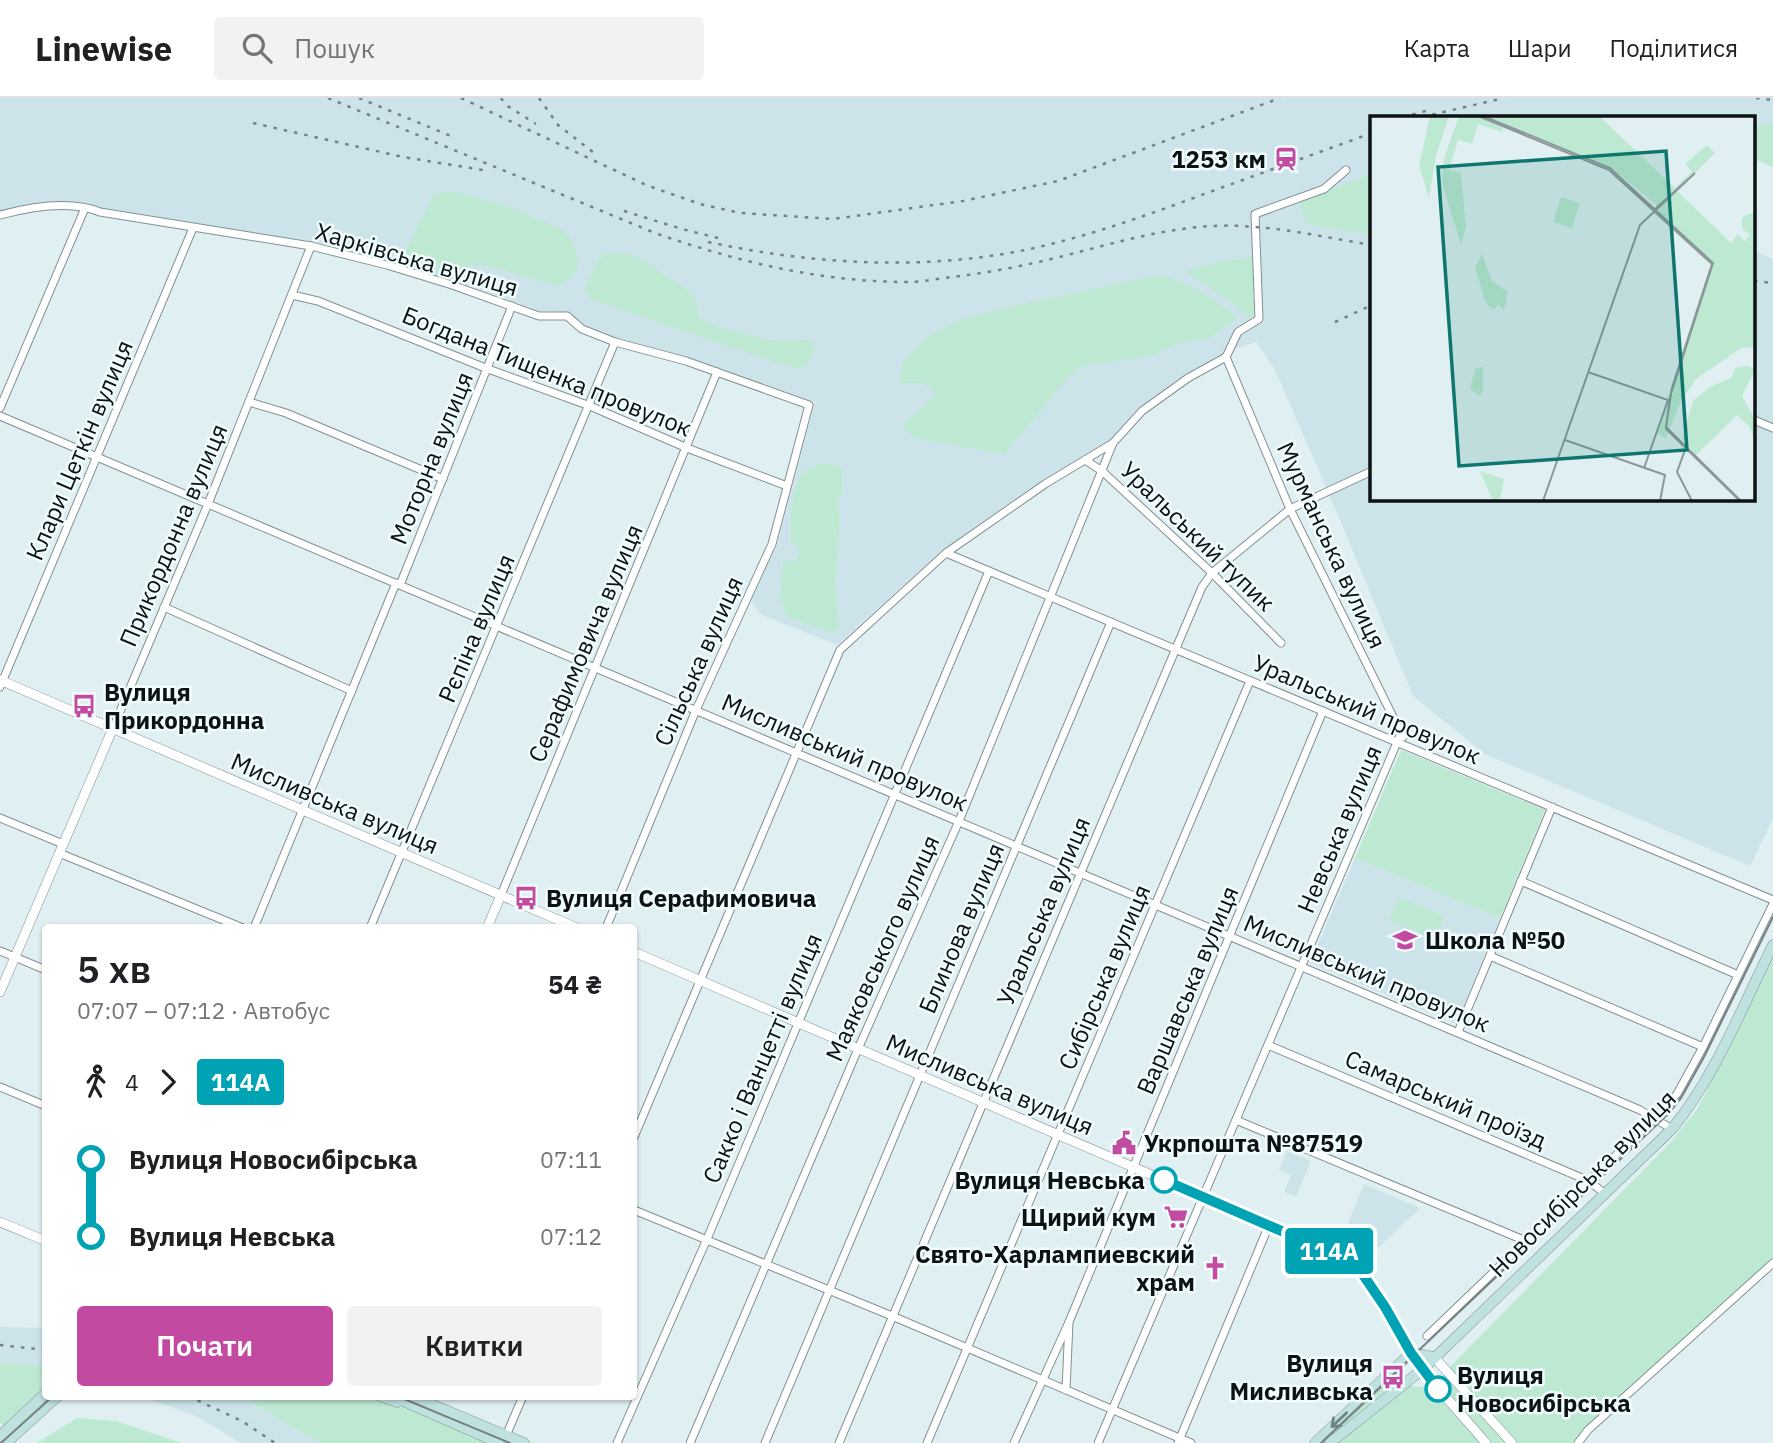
<!DOCTYPE html>
<html lang="uk">
<meta charset="utf-8">
<style>
body{margin:0;font-family:"IBM Plex Sans",sans-serif;background:#f2f2f2;color:#202124;height:100vh;display:flex;flex-direction:column;font-size:26px;white-space:nowrap}
*{box-sizing:border-box;margin:0}
p{font-size:23px;color:#757577}
.icon{flex:none;width:38px;height:38px;fill:none;stroke:currentColor;stroke-width:2;stroke-linecap:round;stroke-linejoin:round}
.map{position:relative;flex:1;overflow:hidden}
.panel{position:absolute;left:42px;top:826px;width:595px;height:476px;display:flex;flex-direction:column;background:#fff;border-radius:7px;box-shadow:0 2px 5px #0004}
.panel>*{flex:none}
.badge{padding:0 14px;border-radius:5px;font-size:24px;line-height:46px}
.map>.badge{position:absolute;translate:-50% -50%;box-shadow:0 0 0 4px #fff}
.legs{display:flex;align-items:center;gap:10px;height:77px;padding:0 35px;font-size:23px}
.legs p{margin-inline-start:auto}
.overview{display:flex;align-items:center;justify-content:space-between;height:119px;padding:0 35px}
h1{font-size:38px;font-weight:600;line-height:52px}
.cta{display:flex;gap:14px;margin-top:auto;padding:14px 35px}
.cta a{flex:1;height:80px;border-radius:7px;background:#c24ba1;color:#fff;font-size:28px;font-weight:600;line-height:80px;text-align:center}
.cta a+a{background:#f2f2f2;color:#202124}
ul{padding:0 35px;list-style:none}
li{display:flex;align-items:center;gap:24px;height:77px;font-size:26px}
li i{display:grid;place-items:center;width:10px;height:100%;margin:0 9px;background:currentColor}
li i::after{content:'';width:18px;height:18px;margin:-9px;border:5px solid;border-radius:50%;background:#fff}
li p{margin-inline-start:auto}
li:first-child i{background:linear-gradient(#0000 50%,currentColor 0)}
li:last-child i{background:linear-gradient(currentColor 50%,#0000 0)}
header{display:flex;align-items:center;gap:42px;box-sizing:border-box;height:98px;padding:0 35px;background:#fff;border-bottom:2px solid #e0e0e0}
header strong{font-size:33px}
nav{display:flex;gap:38px;margin-inline-start:auto;font-size:24px}
.search{width:490px;height:63px;background:#f2f2f2;display:flex;align-items:center;gap:18px;box-sizing:border-box;padding:0 24px;border-radius:7px;color:#757577;font-size:26px}
.map>svg:first-child{display:block}
.built{fill:#cce4e9}
.green{fill:#bde9d2}
.lines{fill:none;stroke-linecap:round;stroke-linejoin:round}
.minor-casing{stroke:#839093;stroke-width:9}
.tertiary-casing{stroke:#839093;stroke-width:10}
.secondary-casing{stroke:#839093;stroke-width:11}
.minor{stroke:#fff;stroke-width:7}
.tertiary{stroke:#fff;stroke-width:9}
.secondary{stroke:#bfe2e0;stroke-width:10}
.tram{stroke:#778183;stroke-width:2}
.rail{stroke:#778183;stroke-width:2.5;stroke-dasharray:3.5 7;stroke-linecap:butt}
.oneway{stroke:#6f8484}
.line-1-casing{stroke:#fff;stroke-width:16}
.line-1{stroke:#00a3b4;stroke-width:10}
.stop-1-dot{fill:#fff;stroke:#00a3b4;stroke-width:3.5}
.labels{text-anchor:middle;dominant-baseline:central;stroke-width:5;stroke-linejoin:round;paint-order:stroke}
.poi-label{font-size:24px;font-weight:bold;fill:#0d1213;stroke:#f0fcfe;text-anchor:end}
.street-label{font-size:24px;fill:#0d1213;stroke:#f0fcfe}
.stop-label{font-size:24px;font-weight:bold;fill:#0d1213;stroke:#f0fcfe;text-anchor:end}
.inset-road{fill:none;stroke:#8c9799;stroke-width:2}
.view{fill:#0f766e;fill-opacity:0.15;stroke:#0f766e;stroke-width:3.5}
.inset-edge{fill:none;stroke:#0d1213;stroke-width:3.5}
</style>
<header>
<strong>Linewise</strong>
<div class="search"><svg class="icon" aria-label="search" viewBox="0 0 24 24"><circle cx="10" cy="10" r="6"/><path d="M15 15l6 6"/></svg>Пошук</div>
<nav><a>Карта</a><a>Шари</a><a>Поділитися</a></nav>
</header>
<div class="map">
<svg width="1773" height="1345" viewBox="0 0 1773 1345">
<rect width="100%" height="100%" fill="#e0eff2"/>
<g class="built">
<path d="M0,0H1773V69L1754,61V19H1372V401H1754V153L1773,161V721L1750,768L1485,656L1413,598L1330,398L1274,270L1256,244L1229,253L1185,276L1138,310L1110,342L1042,382L942,452L837,547L760,516L751,502L777,447L815,304L687,259L617,240L584,227L568,214L540,213L453,182L350,153L312,144L101,110L86,105H35L0,112Z"/>
<path d="M1355,760L1500,820L1456,926L1310,865Z"/>
<path d="M1287,1053L1311,1063L1296,1099L1284,1094L1291,1077L1279,1071Z"/>
<path d="M1364,1086L1420,1110L1372,1156L1341,1143Z"/>
<path d="M0,1229L45,1230V1268L0,1265Z"/>
<path d="M144,1299H243L319,1345H241L200,1320Z"/>
</g>
<g class="green">
<path d="M1754,25L1773,27V69L1754,61Z"/>
<path d="M1372,76V137L1313,127L1305,122L1300,103Z"/>
<path d="M451,93L510,109L565,133L576,150L578,166L573,178L559,188L482,166L449,171L431,170L414,165L406,152L434,96Z"/>
<path d="M605,154L628,156L646,164L695,198L698,219L717,229L773,243L809,241L815,249C813,260 809,268 797,271L592,202L585,191L594,170Z"/>
<path d="M1253,159L1254,216L1250,221L1230,203L1185,173L1223,163Z"/>
<path d="M1160,177C1189,185 1215,201 1238,220L1209,240L1176,246L1154,257L1079,269L1065,283L1004,356L914,340L902,327L935,298L933,292L923,285H899L904,262L927,239L960,222L1009,209Z"/>
<path d="M821,365L842,369V392L837,405L840,420L835,483L838,529L836,534L823,532L788,519L780,500L783,464L794,463L799,456L797,447L791,444C790,424 790,394 802,377C805,372 815,369 821,365Z"/>
<path d="M1401,652L1545,712L1500,820L1355,760Z"/>
<path d="M1399,799L1444,818L1434,841L1389,822Z"/>
<path d="M1773,860V1165L1578,1345H1315L1395,1266L1411,1288L1438,1291L1446,1273L1671,1044L1698,1010Z"/>
<path d="M0,1265L45,1268V1292L6,1328L0,1325Z"/>
<path d="M243,1299H422L534,1345H319Z"/>
<path d="M77,1320L116,1323L182,1345H37Z"/>
</g>
<g class="lines">
<g class="minor-casing">
<g id="minor">
<path d="M0,117C30,109 71,102 100,114L311,148L387,167L452,187L539,218H567L582,231L615,244L686,263L809,307L772,446L696,612L606,830"/>
<path d="M292,197L318,203L488,271L590,308L687,350L787,388"/>
<path d="M1226,259L1290,411L1403,639"/>
<path d="M1226,259L1238,234L1259,221L1255,116L1324,91L1346,72"/>
<path d="M249,304L286,315L443,381"/>
<path d="M0,310L85,110"/>
<path d="M0,318L1640,1012L1672,1031"/>
<path d="M1754,322L1773,330"/>
<path d="M1085,362L1102,373L1212,475L1281,545"/>
<path d="M946,455L1773,802"/>
<path d="M400,487L512,208"/>
<path d="M164,509L352,593"/>
<path d="M0,589L193,130"/>
<path d="M113,630L208,406L311,148"/>
<path d="M0,720L63,746"/>
<path d="M59,755L243,830"/>
<path d="M1521,783L1738,877"/>
<path d="M501,797L717,274"/>
<path d="M254,830L396,485"/>
<path d="M370,830L615,244"/>
<path d="M0,853L46,872"/>
<path d="M1490,858L1703,949"/>
<path d="M1458,934L1552,709"/>
<path d="M1268,947L1589,1083L1605,1096"/>
<path d="M0,989L46,1008"/>
<path d="M1236,1022L1526,1143L1427,1238"/>
<path d="M634,1039L840,552L946,455L1045,386L1113,345"/>
<path d="M634,1112L892,1218L1191,1345"/>
<path d="M1526,1143L1655,1020L1677,996L1703,949L1773,806"/>
<path d="M1069,1224L1323,613"/>
<path d="M506,1338L523,1298"/>
<path d="M617,1345L707,1141L989,473"/>
<path d="M690,1345L858,951L959,723L1113,345L1142,313L1188,280L1226,259"/>
<path d="M765,1345L1111,524"/>
<path d="M839,1345L1202,489L1212,475L1290,411L1372,373"/>
<path d="M927,1345L1250,583"/>
<path d="M1014,1345L1069,1224L1066,1292"/>
<path d="M1098,1345L1401,635"/>
<path d="M1178,1345L1269,1127"/>
<path d="M1578,1345L1588,1332L1773,1165"/>
</g>
</g>
<g class="tertiary-casing">
<g id="tertiary">
<path d="M0,582L577,830"/>
<path d="M487,830L501,797"/>
<path d="M634,854L1349,1162C1375,1179 1394,1232 1412,1257C1435,1288 1461,1316 1486,1345"/>
<path d="M0,894L113,630"/>
<path d="M0,1124L46,1143"/>
<path d="M1434,1259L1512,1345"/>
</g>
</g>
<g class="secondary-casing">
<g id="secondary">
<path d="M380,1298L397,1304"/>
<path d="M392,1298L499,1345"/>
<path d="M412,1298L524,1345"/>
<path d="M0,1338L46,1295"/>
<path d="M6,1345L58,1298"/>
<path d="M1315,1345L1411,1255L1434,1259"/>
<path d="M1330,1345L1423,1271L1672,1031C1716,977 1742,909 1773,847"/>
</g>
</g>
<use href="#minor" class="minor"/>
<use href="#tertiary" class="tertiary"/>
<use href="#secondary" class="secondary"/>
<g class="tram">
<path d="M397,1298L510,1345"/>
<path d="M1,1345L53,1298"/>
<path d="M1321,1345L1668,1016L1681,1000L1704,959L1773,819"/>
</g>
<g class="rail">
<path d="M328,0L655,135C738,164 821,184 909,184C922,184 937,181 951,179C979,176 1007,171 1034,165C1089,153 1143,134 1199,129C1256,123 1316,138 1372,147"/>
<path d="M359,0L451,38"/>
<path d="M461,0L646,87L700,106L740,115L833,121L963,103L1058,83L1280,0"/>
<path d="M501,0L506,7L536,26"/>
<path d="M539,0L558,27L598,58"/>
<path d="M1756,0L1773,2"/>
<path d="M1402,19L1430,12"/>
<path d="M1422,19L1504,0"/>
<path d="M253,25L403,59L489,73"/>
<path d="M624,113L682,131L718,140"/>
<path d="M708,144C811,166 921,173 1025,152C1087,139 1148,117 1207,95C1262,75 1317,55 1372,35"/>
<path d="M1754,183L1773,185"/>
<path d="M1335,224L1372,207"/>
<path d="M0,1247L46,1252"/>
<path d="M188,1298L242,1323L275,1345"/>
</g>
</g>
<defs><path id="oneway-shaft" d="M-6 0H5M1.5-3L5.5 0L1.5 3" fill="none" stroke-width="1.6" stroke-linecap="round" stroke-linejoin="round" transform="scale(1.75)"/></defs>
<use class="oneway" href="#oneway-shaft" transform="translate(1339 1322) rotate(137)"/>
<g class="lines">
<g class="line-1-casing">
<path id="line-1" d="M1164,1082L1355,1165L1385,1209L1411,1255L1438,1291"/>
</g>
<use href="#line-1" class="line-1"/>
</g>
<defs>
<g id="station-bare" transform="scale(1.89)"><path d="M-3-6H3Q5-6 5-4V2Q5 4 3 4L4.5 6H3L1.5 4h-3L-3 6H-4.5L-3 4Q-5 4-5 2V-4Q-5-6-3-6ZM-3.5-4v3h7v-3ZM-3.5 1v1.5H-2V1ZM2 1v1.5H3.5V1Z" fill="#c24ba1" stroke="#f0fcfe" stroke-width="2.5" paint-order="stroke"/></g>
<g id="bus-bare" transform="scale(1.89)"><path d="M-5-6H5V4H4V6H2V4H-2V6H-4V4H-5ZM-3.5-4V0h7V-4ZM-3.5 1.2v1.5H-2V1.2ZM2 1.2v1.5H3.5V1.2Z" fill="#c24ba1" stroke="#f0fcfe" stroke-width="2.5" paint-order="stroke"/></g>
<g id="school-bare" transform="scale(1.89)"><path d="M0-5L7-2L0 1L-7-2ZM-4 1L0 2.5L4 1V4Q0 6-4 4Z" fill="#c24ba1" stroke="#f0fcfe" stroke-width="2.5" paint-order="stroke"/></g>
<g id="civic-bare" transform="scale(1.89)"><path d="M-.6-6.5H3V-4.5H.6V-3L4-1V1h2V6H-6V1h2V-1L-.6-3ZM-1.2 2.5V6h2.4V2.5Z" fill="#c24ba1" stroke="#f0fcfe" stroke-width="2.5" paint-order="stroke"/></g>
<g id="supermarket-bare" transform="scale(1.89)"><path d="M-6-5.5h2.5l.6 2H6L4.5 2H-2.5L-4.4-4H-6ZM-1.5 3.2a1.3 1.3 0 1 0 .1 0ZM3 3.2a1.3 1.3 0 1 0 .1 0Z" fill="#c24ba1" stroke="#f0fcfe" stroke-width="2.5" paint-order="stroke"/></g>
<g id="church-bare" transform="scale(1.89)"><path d="M-1.2-6h2.4v3.5h3.3v2.4h-3.3V6h-2.4V-.1h-3.3v-2.4h3.3Z" fill="#c24ba1" stroke="#f0fcfe" stroke-width="2.5" paint-order="stroke"/></g>
</defs>
<g fill-rule="evenodd">
<use href="#station-bare" x="1286" y="61"/>
<use href="#bus-bare" x="84" y="608"/>
<use href="#bus-bare" x="526" y="800"/>
<use href="#school-bare" x="1405" y="842"/>
<use href="#civic-bare" x="1124" y="1045"/>
<use href="#supermarket-bare" x="1176" y="1119"/>
<use href="#church-bare" x="1215" y="1170"/>
<use href="#bus-bare" x="1393" y="1279"/>
</g>
<g class="stop-1-dot">
<circle cx="1164" cy="1082" r="12"/>
<circle cx="1438" cy="1291" r="12"/>
</g>
<g class="labels">
<g class="poi-label">
<text x="1266" y="61">1253 км</text>
<text x="104" y="594" text-anchor="start">Вулиця<tspan x="104" dy="28">Прикордонна</tspan></text>
<text x="546" y="800" text-anchor="start">Вулиця Серафимовича</text>
<text x="1425" y="842" text-anchor="start">Школа №50</text>
<text x="1144" y="1045" text-anchor="start">Укрпошта №87519</text>
<text x="1156" y="1119">Щирий кум</text>
<text x="1195" y="1156">Свято-Харлампиевский<tspan x="1195" dy="28">храм</tspan></text>
<text x="1373" y="1265">Вулиця<tspan x="1373" dy="28">Мисливська</tspan></text>
</g>
<g class="street-label">
<text transform="translate(417 161) rotate(16)">Харківська вулиця</text>
<text transform="translate(547 273) rotate(22)">Богдана Тищенка провулок</text>
<text transform="translate(79 352) rotate(-67)">Клари Цеткін вулиця</text>
<text transform="translate(431 360) rotate(-68)">Моторна вулиця</text>
<text transform="translate(173 437) rotate(-67)">Прикордонна вулиця</text>
<text transform="translate(1198 438) rotate(44)">Уральський тупик</text>
<text transform="translate(1332 447) rotate(65)">Мурманська вулиця</text>
<text transform="translate(476 530) rotate(-67)">Рєпіна вулиця</text>
<text transform="translate(585 545) rotate(-67)">Серафимовича вулиця</text>
<text transform="translate(698 563) rotate(-66)">Сільська вулиця</text>
<text transform="translate(1367 611) rotate(23)">Уральський провулок</text>
<text transform="translate(845 654) rotate(23)">Мисливський провулок</text>
<text transform="translate(335 705) rotate(23)">Мисливська вулиця</text>
<text transform="translate(1339 731) rotate(-67)">Невська вулиця</text>
<text transform="translate(1043 813) rotate(-67)">Уральська вулиця</text>
<text transform="translate(961 830) rotate(-67)">Блинова вулиця</text>
<text transform="translate(882 850) rotate(-66)">Маяковського вулиця</text>
<text transform="translate(1367 875) rotate(23)">Мисливський провулок</text>
<text transform="translate(1104 879) rotate(-67)">Сибірська вулиця</text>
<text transform="translate(1187 892) rotate(-67)">Варшавська вулиця</text>
<text transform="translate(762 960) rotate(-67)">Сакко і Ванцетті вулиця</text>
<text transform="translate(990 986) rotate(23)">Мисливська вулиця</text>
<text transform="translate(1446 1001) rotate(23)">Самарський проїзд</text>
<text transform="translate(1582 1085) rotate(-45)">Новосибірська вулиця</text>
</g>
<g class="stop-label">
<text x="1145" y="1082">Вулиця Невська</text>
<text x="1457" y="1277" text-anchor="start">Вулиця<tspan x="1457" dy="28">Новосибірська</tspan></text>
</g>
</g>
<g transform="translate(1370 18)">
<rect width="385" height="385" fill="#e0eff2"/>
<path d="M60,0H79L66,40L59,82L49,50ZM89,0H105L133,12L132,16L108,8L102,28L88,24L79,54L91,57L96,111L91,129L72,67L74,42ZM116,0H229L305,72L322,55L315,48L337,29L345,37L307,75L361,127L368,118L375,125L380,119L372,112V101L385,96V232L373,231L327,262L311,285L296,323L286,317L341,148L287,100L290,92L246,56ZM191,81L210,87L202,112L183,106ZM112,138L122,165L138,176L134,194L128,189L123,194L115,185L105,152ZM377,250L385,253L372,280L385,303V327L380,311L367,299L326,339L312,322L323,285L340,271L361,262L365,252ZM113,251V275L110,280L100,273L105,253ZM110,355L134,363L130,385H123Z" fill="#bde9d2"/>
<path class="inset-road" d="M108,0L239,54L342,148L302,272L296,311L371,385M113,0L240,52L343,147L300,281L296,313L370,385M218,256L298,284L274,352M195,324L295,359L290,385M315,334L307,356L322,385M173,385L270,109L325,57L285,93"/>
<path class="view" d="M296,35L317,334L89,350L68,51Z"/>
<rect width="385" height="385" class="inset-edge"/>
</g>
</svg>
<b class="badge" style="left:1329px;top:1153px;background:#00a3b4;color:#fff">114А</b>
<section class="panel">
<div class="overview"><div><h1>5 хв</h1><p>07:07 – 07:12 · Автобус</p></div><b>54 ₴</b></div>
<div class="legs"><svg class="icon" aria-label="walk" viewBox="0 0 24 24"><circle cx="13" cy="4" r="2"/><path d="M13 8l-2 6 4 7M11 14l-3 7M7 12l3-4h3l4 4"/></svg>4<svg class="icon" aria-label="forward" viewBox="0 0 24 24"><path d="M9 5l7 7-7 7"/></svg><b class="badge" style="background:#00a3b4;color:#fff">114А</b></div>
<ul>
<li><i style="color:#00a3b4"></i><b>Вулиця Новосибірська</b><p>07:11</p></li>
<li><i style="color:#00a3b4"></i><b>Вулиця Невська</b><p>07:12</p></li>
</ul>
<div class="cta"><a>Почати</a><a>Квитки</a></div>
</section>
</div>
